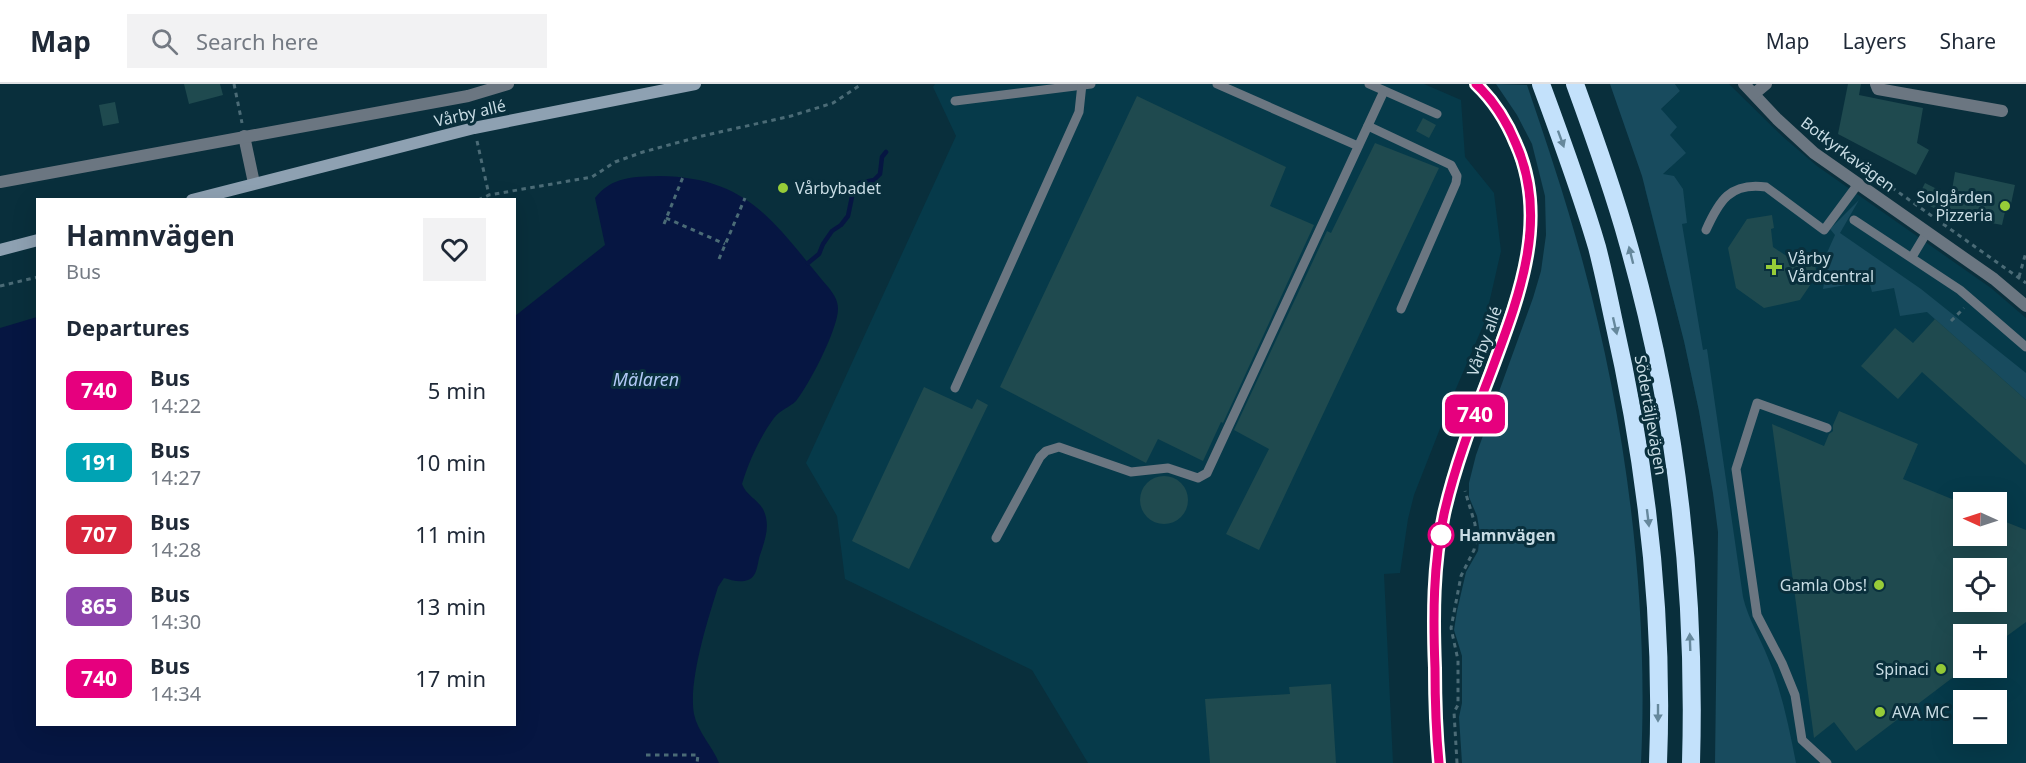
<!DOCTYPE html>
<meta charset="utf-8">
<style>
body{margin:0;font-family:"Noto Sans",sans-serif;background:#f2f2f3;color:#1f2937;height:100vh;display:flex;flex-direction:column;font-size:22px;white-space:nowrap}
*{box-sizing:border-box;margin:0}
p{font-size:20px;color:#747a83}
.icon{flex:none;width:33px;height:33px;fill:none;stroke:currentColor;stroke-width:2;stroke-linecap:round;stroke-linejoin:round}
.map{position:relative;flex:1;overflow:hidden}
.side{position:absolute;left:36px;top:114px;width:480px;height:528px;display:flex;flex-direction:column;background:#fff;border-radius:0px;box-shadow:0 6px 24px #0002}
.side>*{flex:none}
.badge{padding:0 12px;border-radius:9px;font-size:21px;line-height:39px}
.needle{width:39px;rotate:273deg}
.tools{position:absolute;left:1953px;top:408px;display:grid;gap:12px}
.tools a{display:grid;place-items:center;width:54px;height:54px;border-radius:0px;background:#fff;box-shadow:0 6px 24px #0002;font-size:30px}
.map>.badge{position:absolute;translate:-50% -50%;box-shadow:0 0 0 3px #fff}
h2{padding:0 30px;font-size:22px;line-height:54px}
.round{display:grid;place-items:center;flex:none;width:63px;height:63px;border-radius:0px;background:#f2f2f3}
.headline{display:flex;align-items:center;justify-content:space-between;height:102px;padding:0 30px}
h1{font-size:28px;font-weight:700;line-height:45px}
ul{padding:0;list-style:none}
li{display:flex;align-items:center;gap:18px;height:72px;padding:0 30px}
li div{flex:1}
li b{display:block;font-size:22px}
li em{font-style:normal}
li .badge{min-width:66px;font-weight:700;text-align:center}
header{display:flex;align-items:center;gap:36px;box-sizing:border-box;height:84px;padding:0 30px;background:#fff;border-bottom:2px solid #e0e1e3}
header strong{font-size:28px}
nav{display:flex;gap:33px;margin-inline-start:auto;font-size:21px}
.search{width:420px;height:54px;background:#f2f2f3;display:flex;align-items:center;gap:15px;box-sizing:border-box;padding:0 21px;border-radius:0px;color:#747a83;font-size:22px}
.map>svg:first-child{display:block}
.built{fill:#063a4a;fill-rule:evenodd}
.green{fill:#184b5e}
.water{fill:#061642}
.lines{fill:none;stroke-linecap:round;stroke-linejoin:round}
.stream{stroke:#061642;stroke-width:4.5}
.building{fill:#1f4a4f;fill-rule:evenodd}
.path{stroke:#4b6b76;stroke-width:3;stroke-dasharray:4.5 4.5;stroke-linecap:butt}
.lane{stroke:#6b7681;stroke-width:9}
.street{stroke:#6b7681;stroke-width:12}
.secondary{stroke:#8ea1b2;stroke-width:12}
.highway{stroke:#c3e1fb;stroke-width:18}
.oneway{fill:#66889c}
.line-casing{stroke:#fff;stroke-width:14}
.line{stroke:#e6007e;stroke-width:9}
.poi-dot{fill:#97cc38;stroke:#092f3c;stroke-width:2}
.stop-dot{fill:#fff;stroke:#e6007e;stroke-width:3}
.labels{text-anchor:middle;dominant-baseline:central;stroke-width:6;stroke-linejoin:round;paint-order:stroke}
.street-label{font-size:16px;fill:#c8dce4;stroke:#092f3c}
.poi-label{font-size:16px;fill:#c8dce4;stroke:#092f3c;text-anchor:start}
.stop-label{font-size:16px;font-weight:bold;fill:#c8dce4;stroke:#092f3c;text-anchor:start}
.water-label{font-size:18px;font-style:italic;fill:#b3c9f7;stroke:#092f3c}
</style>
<header>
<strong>Map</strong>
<div class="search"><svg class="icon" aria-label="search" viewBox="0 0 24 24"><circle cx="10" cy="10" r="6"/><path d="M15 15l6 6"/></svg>Search here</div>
<nav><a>Map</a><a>Layers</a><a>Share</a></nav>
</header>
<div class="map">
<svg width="2026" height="679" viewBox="0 0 2026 679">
<rect width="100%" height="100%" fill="#092f3c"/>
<g class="built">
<path d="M935,0H1424L1461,16L1465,73L1494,109L1501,167L1485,237L1452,314L1414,411L1408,435L1400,489L1384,490L1393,679H1088L1032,586L845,495L837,432L806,379L956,52L933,3Z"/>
<path d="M1675,0H1729L1782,52L1817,82L1991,204L2026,234V679H1767L1713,409L1699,327L1684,257L1645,105L1670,84V50L1661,25L1680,7ZM1964,418H1996V452H1964ZM1964,484H1996V518H1964ZM1964,550H1996V584H1964ZM1964,616H1996V650H1964Z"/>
</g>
<g class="green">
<path d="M1496,0L1527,1C1547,60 1567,119 1583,179C1626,337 1649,516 1641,679H1462L1459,633L1462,619V572L1454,546L1457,527L1466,488L1478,467L1480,449L1477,432L1469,413V399L1476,371L1533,214L1541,187L1546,151L1545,112L1532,60L1517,31Z"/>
<path d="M1610,0H1675L1680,7L1661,25L1677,43L1670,51L1686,69L1663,90L1674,92L1683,105L1687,139L1682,140L1703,266L1707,265L1743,513C1748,535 1760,553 1768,574C1782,608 1789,643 1796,679H1715L1718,448L1713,409L1699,327L1684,257L1642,92Z"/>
<path d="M1859,116L1840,149L1921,205L2026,289V316L1927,228L1900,232L1894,204L1872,208L1869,197L1823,205L1824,199L1817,191L1835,151L1830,145Z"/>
</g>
<path class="water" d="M659,92C751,93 775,141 829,204C834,211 838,216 838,225C838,245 809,301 796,317C790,323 780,326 774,334C760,353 749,377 742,400C746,411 757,415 763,425C771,441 765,456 760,471C757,480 758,492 748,496C740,499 731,496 724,494L718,503C708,535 688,597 694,630C697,647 713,663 719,679H0V244L37,233L38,640H514L515,232L605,161L595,114C612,92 634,93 659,92Z"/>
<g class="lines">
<path class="stream" d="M808,179L819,170L823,160L832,147L841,141L848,132L853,108L860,99L874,96L880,90L882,73L886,68"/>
</g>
<g class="building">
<path d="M184,0H220L223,11L189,20Z"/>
<path d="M1848,0H1861L1859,11L1923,24L1917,59L1929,66L1916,91L1838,50Z"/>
<path d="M1137,12L1286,83L1270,122L1314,141L1223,339L1221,338L1203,377L1158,355L1146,379L1000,303Z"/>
<path d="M115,18L119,39L103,42L99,21Z"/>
<path d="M1423,34L1436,41L1429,54L1416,47Z"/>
<path d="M1375,59L1439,84L1259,466L1226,450L1269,365L1234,346L1327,147L1331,149Z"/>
<path d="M1955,88L2015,101L2011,120L2007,119L2002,141L1945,130L1917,115L1925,99L1951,112Z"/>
<path d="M1772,131L1774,144L1771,145L1773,163L1791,175L1813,170L1817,191L1800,216L1764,224L1736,204L1728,164L1747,135Z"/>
<path d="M1935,235L2026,316V381L1922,288L1898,315L1861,282L1895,244L1913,259Z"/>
<path d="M924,303L972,325L977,315L988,321L909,485L852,457Z"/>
<path d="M1839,327L1918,360L1903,395L1964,420V452H1996V434L2026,446V538L1996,560V550H1964V585L1856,667L1834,638L1814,654L1772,340L1824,362L1829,350L1833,347V341ZM1964,484H1996V518H1964Z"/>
<circle cx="1164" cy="416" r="24"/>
<path d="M1331,600L1336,679H1210L1205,615L1290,610L1289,603Z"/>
</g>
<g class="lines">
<g class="path">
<path d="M234,0L242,39"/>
<path d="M1811,46L2026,199"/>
<path d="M477,57L489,111"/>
<path d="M478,116L489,111L592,93L615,78L643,68L702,52L791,32L833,19L862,0"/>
<path d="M666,134L725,160"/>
<path d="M664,140L683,93"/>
<path d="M719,175L745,114"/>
<path d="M2019,193L2026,168"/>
<path d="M0,202L38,193"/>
<path d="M1951,237L1964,224"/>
<path d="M646,671H698L697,679"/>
<path d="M1457,679L1454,628L1458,621V576L1451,544L1461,492L1474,466L1476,456L1475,440L1465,407"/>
</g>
<g class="lane">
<path d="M1217,0L1358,62"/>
<path d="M1369,0L1437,30"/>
<path d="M955,17L1091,0"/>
<path d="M1368,42L1451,81L1457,92L1456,99L1401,225"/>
<path d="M1854,136L1960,206L2026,263"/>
<path d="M1706,146C1719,117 1730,98 1766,103L1824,146L1858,100"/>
<path d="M1912,173L1927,148"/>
<path d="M955,304L1079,28L1082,0"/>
<path d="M996,454L1040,373L1046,367L1059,363L1131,388L1168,384L1198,394L1207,389L1384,7"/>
<path d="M1827,679L1802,656L1795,611L1782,579L1757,531L1736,385L1757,319L1827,344"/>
</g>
<g class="street">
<path d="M1744,0L1777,35L1814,69L1994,195L2026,222"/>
<path d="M1876,0L1878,5L2002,27"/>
<path d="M1754,10L1766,0"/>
<path d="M244,52L254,99"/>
<path d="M0,98L468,12L508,0"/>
</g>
<g class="secondary">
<path d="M192,116L474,44L695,0"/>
<path d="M0,166L38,156"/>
<path d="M1439,679C1436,646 1435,612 1434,579C1433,529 1434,479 1444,430C1455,380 1474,332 1492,283C1520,206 1550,136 1514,56C1505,35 1493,15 1476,0"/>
</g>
<g class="highway">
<path d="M1541,0C1561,54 1581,108 1597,163C1603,186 1608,210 1613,234C1646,379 1664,530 1658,679"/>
<path d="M1575,0C1594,52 1613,105 1628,159C1676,327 1696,505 1691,679"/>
</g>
</g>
<defs><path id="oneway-solid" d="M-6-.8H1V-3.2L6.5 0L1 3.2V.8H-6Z" transform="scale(1.5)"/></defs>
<g class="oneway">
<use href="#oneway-solid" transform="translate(1561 55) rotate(70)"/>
<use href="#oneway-solid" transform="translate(1631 171) rotate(-104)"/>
<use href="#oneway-solid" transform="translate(1615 242) rotate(77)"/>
<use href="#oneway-solid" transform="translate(1648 434) rotate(83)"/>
<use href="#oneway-solid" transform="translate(1690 558) rotate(-92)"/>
<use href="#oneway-solid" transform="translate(1658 629) rotate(90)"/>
</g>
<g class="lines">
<g class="line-casing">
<path id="line" d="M1439,679C1436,647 1435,615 1435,584C1433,532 1433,481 1444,430C1455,381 1473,335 1491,288C1518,215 1550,136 1516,60C1507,38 1494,17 1476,0"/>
</g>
<use href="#line" class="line"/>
</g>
<g class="poi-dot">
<circle cx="783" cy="104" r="6"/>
<circle cx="2005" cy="122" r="6"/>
<path d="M1771 174h6v6h6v6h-6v6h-6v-6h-6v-6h6z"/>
<circle cx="1879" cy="501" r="6"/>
<circle cx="1941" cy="585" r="6"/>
<circle cx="1880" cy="628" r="6"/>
</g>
<circle class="stop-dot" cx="1441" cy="451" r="12"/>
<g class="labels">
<g class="street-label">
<text transform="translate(470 29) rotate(-13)">Vårby allé</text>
<text transform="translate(1848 70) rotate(37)">Botkyrkavägen</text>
<text transform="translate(1484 257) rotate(-70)">Vårby allé</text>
<text transform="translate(1651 331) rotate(80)">Södertäljevägen</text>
</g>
<g class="poi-label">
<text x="795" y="104">Vårbybadet</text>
<text x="1993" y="113" text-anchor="end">Solgården<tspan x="1993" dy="18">Pizzeria</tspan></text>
<text x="1788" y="174">Vårby<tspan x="1788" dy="18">Vårdcentral</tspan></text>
<text x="1867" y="501" text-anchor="end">Gamla Obs!</text>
<text x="1929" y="585" text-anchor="end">Spinaci</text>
<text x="1892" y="628">AVA MC</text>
</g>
<g class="stop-label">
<text x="1459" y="451">Hamnvägen</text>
</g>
<g class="water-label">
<text x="646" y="295">Mälaren</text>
</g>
</g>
</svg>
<div class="tools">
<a><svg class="needle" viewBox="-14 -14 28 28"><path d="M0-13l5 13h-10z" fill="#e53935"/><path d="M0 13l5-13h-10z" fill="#747a83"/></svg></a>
<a><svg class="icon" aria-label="locate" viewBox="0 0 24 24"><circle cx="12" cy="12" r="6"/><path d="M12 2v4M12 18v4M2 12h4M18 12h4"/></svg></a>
<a>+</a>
<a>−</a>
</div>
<b class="badge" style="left:1475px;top:330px;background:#e6007e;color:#fff">740</b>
<section class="side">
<div class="headline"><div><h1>Hamnvägen</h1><p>Bus</p></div><a class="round"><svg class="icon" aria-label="heart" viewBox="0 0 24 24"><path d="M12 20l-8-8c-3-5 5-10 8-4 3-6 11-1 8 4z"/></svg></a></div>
<h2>Departures</h2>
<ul>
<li><span class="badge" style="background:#e6007e;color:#fff">740</span><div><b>Bus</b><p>14:22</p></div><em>5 min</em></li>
<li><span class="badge" style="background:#00a3b4;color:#fff">191</span><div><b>Bus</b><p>14:27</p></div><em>10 min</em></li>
<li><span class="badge" style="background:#d7263d;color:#fff">707</span><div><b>Bus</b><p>14:28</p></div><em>11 min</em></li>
<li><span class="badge" style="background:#8e44ad;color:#fff">865</span><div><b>Bus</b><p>14:30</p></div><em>13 min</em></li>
<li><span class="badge" style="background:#e6007e;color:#fff">740</span><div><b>Bus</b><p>14:34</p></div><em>17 min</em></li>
</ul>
</section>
</div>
